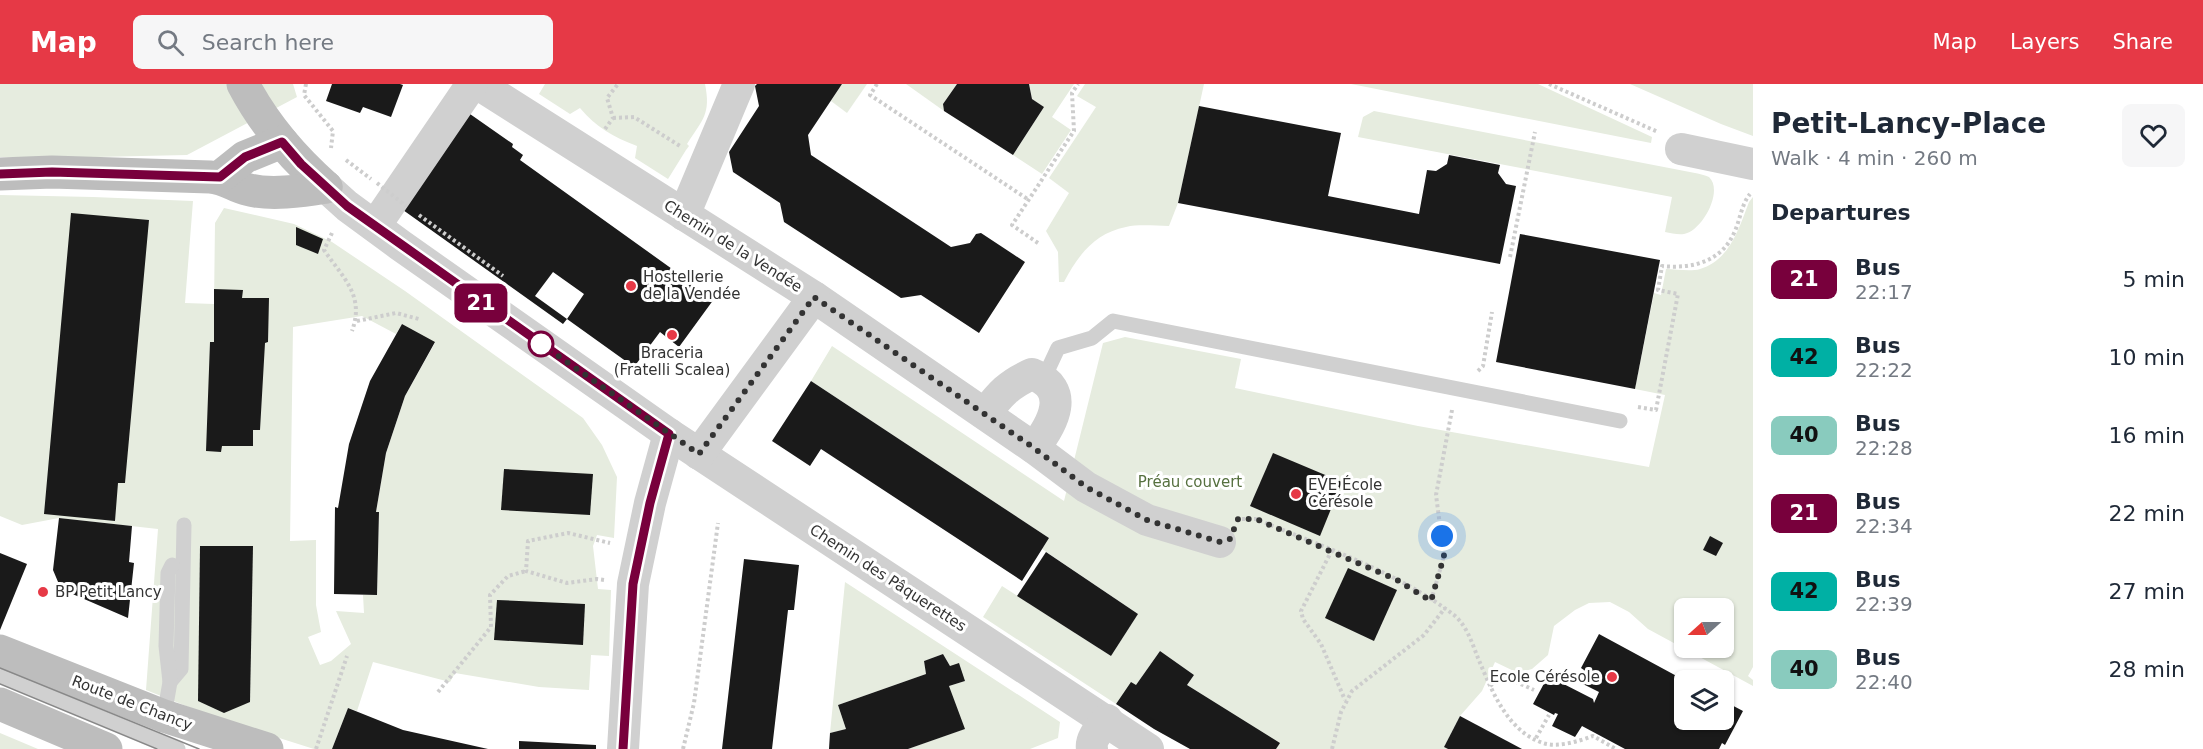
<!DOCTYPE html>
<meta charset="utf-8">
<style>
body{margin:0;font-family:"DejaVu Sans",sans-serif;background:#f6f6f7;color:#1f2937;height:100vh;display:flex;flex-direction:column;font-size:22px;white-space:nowrap}
*{box-sizing:border-box;margin:0}
p{font-size:20px;color:#747a83}
.icon{flex:none;width:33px;height:33px;fill:none;stroke:currentColor;stroke-width:2;stroke-linecap:round;stroke-linejoin:round}
.map{position:relative;flex:1;overflow:hidden}
.drawer{display:flex;flex-direction:column;background:#fff;width:450px}
.drawer>*{flex:none}
.badge{padding:0 12px;border-radius:9px;font-size:21px;line-height:39px}
.needle{width:39px;rotate:249deg}
.tools{position:absolute;left:1674px;top:514px;display:grid;gap:12px}
.tools a{display:grid;place-items:center;width:60px;height:60px;border-radius:9px;background:#fff;box-shadow:0 2px 4px #0004;font-size:30px}
.you{position:absolute;width:30px;height:30px;margin:-15px;border:4px solid #fff;border-radius:50%;background:#1a73e8;box-shadow:0 0 0 9px #1a73e833}
.map>.badge{position:absolute;translate:-50% -50%;box-shadow:0 0 0 3px #fff}
h2{padding:0 18px;font-size:22px;line-height:54px}
.round{display:grid;place-items:center;flex:none;width:63px;height:63px;border-radius:9px;background:#f6f6f7}
.summary{display:flex;align-items:center;justify-content:space-between;height:102px;padding:0 18px}
h1{font-size:28px;font-weight:800;line-height:45px}
ul{padding:0;list-style:none}
li{display:flex;align-items:center;gap:18px;height:78px;padding:0 18px}
li div{flex:1}
li b{display:block;font-size:22px}
li em{font-style:normal}
li .badge{min-width:66px;font-weight:700;text-align:center}
header{display:flex;align-items:center;gap:36px;box-sizing:border-box;height:84px;padding:0 30px;background:#e63946;color:#fff}
header strong{font-size:28px}
nav{display:flex;gap:33px;margin-inline-start:auto;font-size:21px}
.search{width:420px;height:54px;background:#f6f6f7;display:flex;align-items:center;gap:15px;box-sizing:border-box;padding:0 21px;border-radius:9px;color:#747a83;font-size:22px}
main{display:flex;flex:1;min-height:0}
.map>svg:first-child{display:block}
.green{fill:#e6ecdf;fill-rule:evenodd}
.building{fill:#1a1a1a}
.lines{fill:none;stroke-linecap:round;stroke-linejoin:round}
.path{stroke:#cdcdcd;stroke-width:4;stroke-dasharray:3 3;stroke-linecap:butt}
.lane{stroke:#d0d0d0;stroke-width:15}
.street{stroke:#d0d0d0;stroke-width:32}
.secondary{stroke:#bdbdbd;stroke-width:33}
.tram{stroke:#888;stroke-width:1.5}
.path-bridge{stroke:#cdcdcd;stroke-width:4;stroke-dasharray:3 3;stroke-linecap:butt}
.line-casing{stroke:#fff;stroke-width:14}
.line{stroke:#78003c;stroke-width:9}
.walk{stroke:#333;stroke-width:6;stroke-dasharray:0 10.8}
.poi-dot{fill:#e63946;stroke:#fff;stroke-width:2}
.stop-dot{fill:#fff;stroke:#78003c;stroke-width:3}
.labels{text-anchor:middle;dominant-baseline:central;stroke-width:6;stroke-linejoin:round;paint-order:stroke}
.street-label{font-size:15px;fill:#333;stroke:#fff}
.poi-label{font-size:15px;fill:#333;stroke:#fff;text-anchor:start}
.park-label{font-size:15px;fill:#56703f;stroke:#fff}
</style>
<header>
<strong>Map</strong>
<div class="search"><svg class="icon" aria-label="search" viewBox="0 0 24 24"><circle cx="10" cy="10" r="6"/><path d="M15 15l6 6"/></svg>Search here</div>
<nav><a>Map</a><a>Layers</a><a>Share</a></nav>
</header>
<main>
<div class="map">
<svg width="1753" height="665" viewBox="0 0 1753 665">
<rect width="100%" height="100%" fill="#fff"/>
<g class="green">
<path d="M0,0H293L297,13L187,71L50,74L0,73Z"/>
<path d="M545,0H705C711,30 703,35 687,60L689,62L686,66L668,95L635,74L637,62C613,53 596,43 580,24L570,30L539,10Z"/>
<path d="M842,0H867L847,29L831,17Z"/>
<path d="M906,0H957L943,20L944,27Z"/>
<path d="M1029,0H1074L1052,33L1071,46L1042,90L1013,71L1044,23L1032,15Z"/>
<path d="M1085,0H1204L1178,119L1169,142C1155,142 1139,140 1126,143C1095,149 1078,171 1064,198H1059L1058,168L1046,147L1069,109L1049,94L1096,23L1077,12Z"/>
<path d="M1351,0H1538L1652,53L1651,59Z"/>
<path d="M1630,0H1753V52L1721,40Z"/>
<path d="M1374,27L1695,89C1700,90 1705,91 1709,93C1724,107 1702,147 1684,150C1678,151 1671,149 1665,148L1672,113L1358,53L1363,33Z"/>
<path d="M0,111L93,113L193,117L185,219L214,220L215,139L224,124L294,140L332,158L405,207L583,334L602,361L617,393L614,454L597,451L593,462L598,505L611,506L609,572L591,571L589,606L539,603L455,589L450,598L373,578L357,627L348,624L332,665H314L219,635L146,606L158,445L59,434L22,441L0,432ZM362,232L396,250L402,240L435,259L405,312L386,369L376,428H379L377,511H363L364,529L336,527L351,560L331,577L320,581L308,553L321,548L316,521V456L290,457L293,243Z"/>
<path d="M1753,113V583L1748,592L1753,596V602L1648,545L1629,528L1610,518L1589,519L1575,526L1554,542L1548,571L1532,585L1518,589L1495,578L1482,607L1460,632L1444,663L1448,665H1276L1279,659L1187,601L1194,591L1160,567L1136,601L1116,620L983,533L1002,502L1111,572L1138,530L1042,465L1049,454L811,297L832,262L1064,417L1103,259L1125,253L1241,275L1235,304L1418,342L1649,383L1665,311L1635,305L1654,209L1661,211L1666,185C1676,185 1690,188 1700,185C1730,176 1739,144 1749,118ZM1684,525H1724V564H1684Z"/>
<path d="M845,498L1060,638L1058,654L1030,665H908L964,645L949,602L965,597L950,582L943,570L924,577L926,590L838,621L846,645L830,649Z"/>
<path d="M0,649L38,665H0Z"/>
</g>
<g class="building">
<path d="M332,0H400L403,1L391,33L363,23L360,29L326,17Z"/>
<path d="M757,0H842L808,51L811,71L951,163L970,159L976,150L981,149L1025,178L979,249L921,211L901,214L784,138L780,119L733,88L729,68L759,22L755,2Z"/>
<path d="M957,0H1029L1032,15L1044,23L1013,71L944,27L943,20Z"/>
<path d="M1199,22L1341,49L1328,112L1419,130L1427,86L1436,87L1447,80L1449,71L1500,81L1498,89L1506,100L1516,102L1500,180L1178,119Z"/>
<path d="M470,30L513,60L512,63L523,71L520,76L714,215L679,263L660,248L634,283L567,235L584,210L553,188L535,212L567,235L563,240L403,126Z"/>
<path d="M71,129L149,136L125,399H118L115,437L44,430Z"/>
<path d="M296,143L323,155L318,170L296,161Z"/>
<path d="M1520,150L1660,176L1635,305L1496,278Z"/>
<path d="M214,205L243,206L242,214H269L268,258L265,259L260,346H253V362H222L221,368L206,367L210,258H214Z"/>
<path d="M402,240L435,258L405,312L386,369L376,428H379L377,511L334,510L335,423L338,424L349,360L370,297Z"/>
<path d="M811,297L1049,454L1022,497L821,365L810,382L772,357Z"/>
<path d="M1273,369L1342,398L1320,452L1250,422Z"/>
<path d="M504,385L593,390L590,431L501,426Z"/>
<path d="M59,434L132,442L129,478L134,479L128,534L61,505L53,486Z"/>
<path d="M1710,452L1723,459L1716,472L1703,466Z"/>
<path d="M200,462H253L250,618L224,629L198,617Z"/>
<path d="M1046,468L1138,530L1111,572L1017,512Z"/>
<path d="M0,469L27,480L0,546Z"/>
<path d="M744,475L799,481L794,526H788L772,665H722Z"/>
<path d="M1348,484L1397,506L1374,557L1325,534Z"/>
<path d="M497,516L585,520L583,561L494,556Z"/>
<path d="M1599,550L1684,596V636H1724V617L1743,627L1725,661L1722,659L1719,665H1625L1582,642L1575,653L1552,642L1558,630L1555,629L1554,631L1533,620L1548,592L1593,615L1594,619L1599,608L1577,597L1584,586L1581,584Z"/>
<path d="M1160,567L1194,591L1187,601L1280,659L1276,665H1190L1154,645L1116,620L1131,598L1136,601Z"/>
<path d="M943,570L950,582L959,579L965,597L949,602L965,645L908,665H829L830,649L846,645L838,621L926,590L924,577Z"/>
<path d="M348,624L403,646L488,665H332Z"/>
<path d="M1460,632L1522,665H1448L1444,663Z"/>
<path d="M519,657L596,661V665H519Z"/>
</g>
<g class="lines">
<g class="path">
<path d="M306,0L304,11L333,47L331,64"/>
<path d="M877,0L870,11L1029,116"/>
<path d="M1549,0L1658,48"/>
<path d="M613,34L634,33L680,62"/>
<path d="M605,45L613,34L607,14L618,0"/>
<path d="M346,76L371,95"/>
<path d="M419,131L503,192"/>
<path d="M332,149L324,166C343,194 365,211 352,247"/>
<path d="M1038,159L1012,141L1074,47L1072,9L1078,0"/>
<path d="M1510,173L1535,48"/>
<path d="M357,237L396,229L419,235"/>
<path d="M1478,287L1483,282L1492,228"/>
<path d="M1638,323L1656,326L1678,210L1658,206L1662,182C1692,185 1721,178 1734,149C1740,137 1741,121 1750,110"/>
<path d="M1242,435H1256C1321,462 1398,488 1454,531C1467,542 1472,559 1478,574C1492,607 1507,647 1543,659C1558,664 1579,657 1593,652L1616,665"/>
<path d="M1332,466L1301,527L1303,535L1321,560L1345,616"/>
<path d="M604,496L597,495L567,499L526,487L528,457L568,449L610,459"/>
<path d="M1431,517L1444,472L1436,411L1452,326"/>
<path d="M1490,602L1503,592L1534,606"/>
<path d="M438,608L491,543L490,511L508,492L526,487"/>
<path d="M1536,654L1549,631"/>
<path d="M316,665L347,572"/>
<path d="M683,665L694,619L718,439"/>
<path d="M1332,665L1341,628L1352,607L1424,551L1445,524"/>
</g>
<g class="lane">
<path d="M1044,294L1058,264L1092,254L1113,237L1620,337"/>
<path d="M0,592L178,665"/>
<path d="M170,598L181,585L184,441"/>
<path d="M164,632L170,598L166,562L168,489L172,481"/>
</g>
<g class="street">
<path d="M478,0L814,213L1034,364L1086,403L1147,436L1220,458"/>
<path d="M1681,65L1753,80"/>
<path d="M326,103L347,122L400,161L669,350L1148,665"/>
<path d="M684,131L739,0"/>
<path d="M375,142L472,0"/>
<path d="M985,330C1000,310 1009,300 1032,290C1072,305 1053,340 1034,364"/>
<path d="M699,370L814,213"/>
<path d="M623,665L633,500L650,419L669,350"/>
<path d="M1092,665C1090,654 1100,645 1107,636"/>
</g>
<g class="secondary">
<path d="M243,0C264,40 292,73 326,103"/>
<path d="M0,90L52,88L210,93C224,94 233,101 246,105C269,112 303,107 326,103"/>
<path d="M220,93L245,73L282,58"/>
<path d="M0,567L164,632L267,665"/>
<path d="M0,620L106,665"/>
</g>
<g class="tram">
<path d="M0,584L199,665"/>
<path d="M0,600L157,665"/>
</g>
<path class="path-bridge" d="M377,99L406,122"/>
</g>
<g class="lines">
<g class="line-casing">
<path id="line" d="M0,90L52,88L220,93L245,73L282,58L301,80L347,122L669,350L650,419L633,500L623,665"/>
</g>
<use href="#line" class="line"/>
<path class="walk" d="M541,260L699,370L814,213L1034,364L1086,403L1147,436L1220,458L1230,455L1238,435H1256L1397,496L1431,517L1444,472L1442,452"/>
</g>
<g class="poi-dot">
<circle cx="631" cy="202" r="6"/>
<circle cx="672" cy="251" r="6"/>
<circle cx="1296" cy="410" r="6"/>
<circle cx="43" cy="508" r="6"/>
<circle cx="1612" cy="593" r="6"/>
</g>
<circle class="stop-dot" cx="541" cy="260" r="12"/>
<g class="labels">
<g class="street-label">
<text transform="translate(733 162) rotate(32)">Chemin de la Vendée</text>
<text transform="translate(888 494) rotate(33)">Chemin des Pâquerettes</text>
<text transform="translate(132 619) rotate(21)">Route de Chancy</text>
</g>
<g class="poi-label">
<text x="643" y="193">Hostellerie<tspan x="643" dy="17">de la Vendée</tspan></text>
<text x="672" y="269" text-anchor="middle">Braceria<tspan x="672" dy="17">(Fratelli Scalea)</tspan></text>
<text x="1308" y="401">EVE École<tspan x="1308" dy="17">Cérésole</tspan></text>
<text x="55" y="508">BP Petit Lancy</text>
<text x="1600" y="593" text-anchor="end">Ecole Cérésole</text>
</g>
<g class="park-label">
<text x="1190" y="398">Préau couvert</text>
</g>
</g>
</svg>
<div class="tools">
<a><svg class="needle" viewBox="-14 -14 28 28"><path d="M0-13l5 13h-10z" fill="#e53935"/><path d="M0 13l5-13h-10z" fill="#747a83"/></svg></a>
<a><svg class="icon" aria-label="layers" viewBox="0 0 24 24"><path d="M12 4l9 5-9 5-9-5zM3 14l9 5 9-5"/></svg></a>
</div>
<div class="you" style="left:1442px;top:452px"></div>
<b class="badge" style="left:481px;top:219px;background:#78003c;color:#fff">21</b>
</div>
<section class="drawer">
<div class="summary"><div><h1>Petit-Lancy-Place</h1><p>Walk · 4 min · 260 m</p></div><a class="round"><svg class="icon" aria-label="heart" viewBox="0 0 24 24"><path d="M12 20l-8-8c-3-5 5-10 8-4 3-6 11-1 8 4z"/></svg></a></div>
<h2>Departures</h2>
<ul>
<li><span class="badge" style="background:#78003c;color:#fff">21</span><div><b>Bus</b><p>22:17</p></div><em>5 min</em></li>
<li><span class="badge" style="background:#00b0a4;color:#111">42</span><div><b>Bus</b><p>22:22</p></div><em>10 min</em></li>
<li><span class="badge" style="background:#89cbbe;color:#111">40</span><div><b>Bus</b><p>22:28</p></div><em>16 min</em></li>
<li><span class="badge" style="background:#78003c;color:#fff">21</span><div><b>Bus</b><p>22:34</p></div><em>22 min</em></li>
<li><span class="badge" style="background:#00b0a4;color:#111">42</span><div><b>Bus</b><p>22:39</p></div><em>27 min</em></li>
<li><span class="badge" style="background:#89cbbe;color:#111">40</span><div><b>Bus</b><p>22:40</p></div><em>28 min</em></li>
</ul>
</section>
</main>
